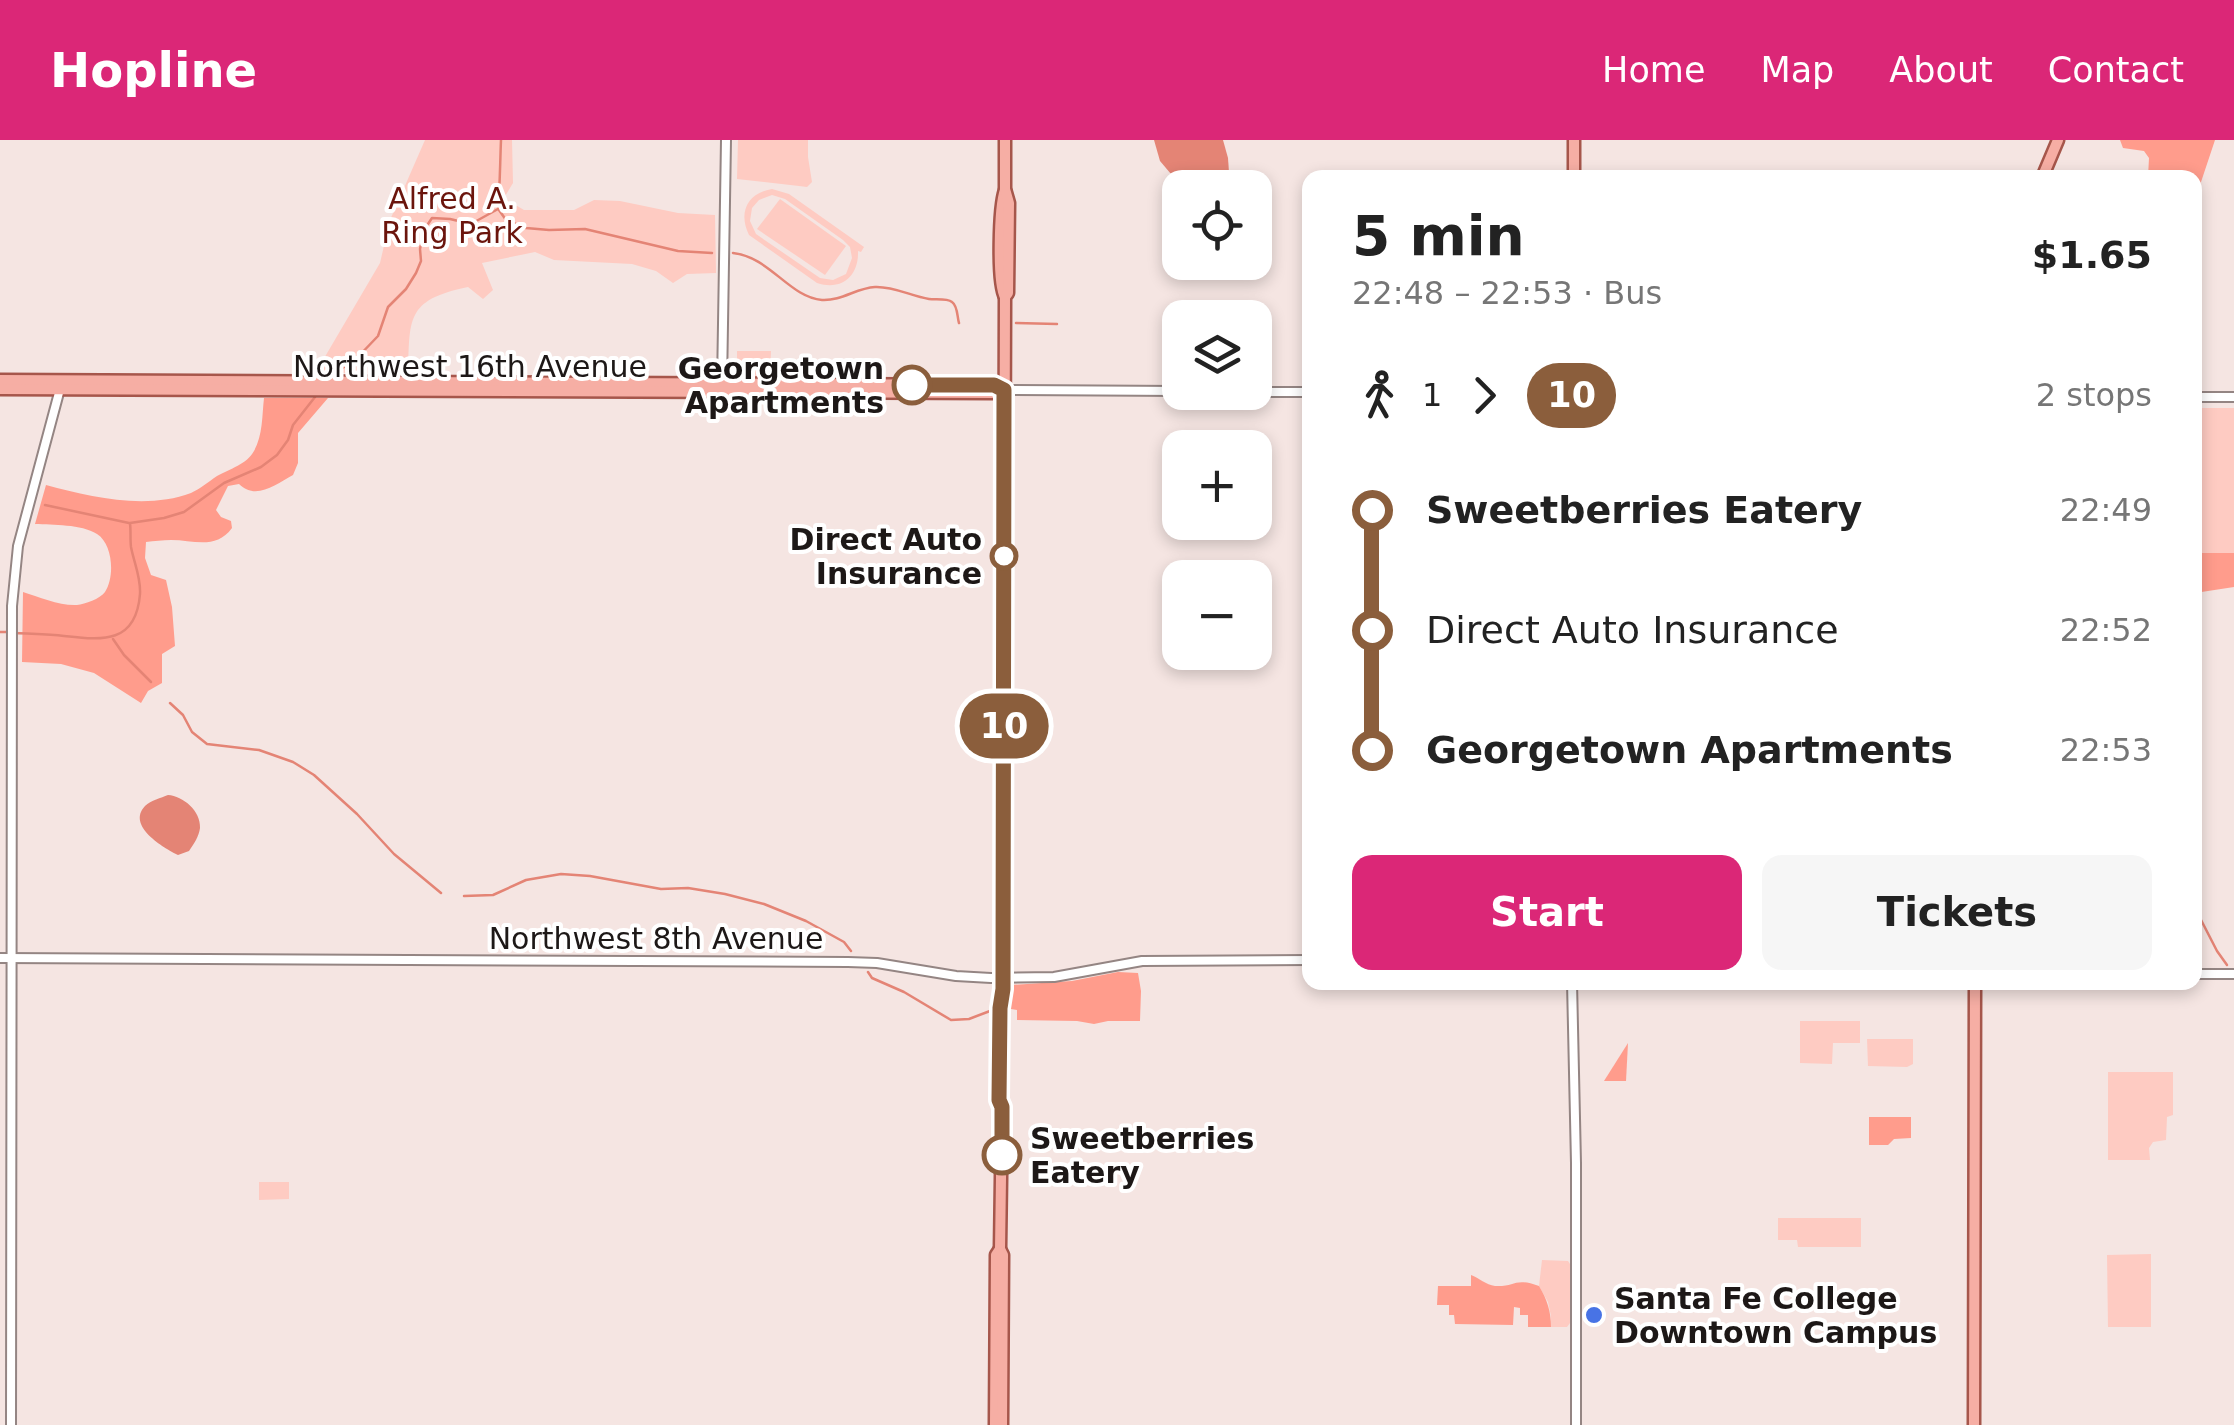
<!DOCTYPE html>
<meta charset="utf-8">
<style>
body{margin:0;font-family:"DejaVu Sans",sans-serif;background:#f6f6f6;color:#222;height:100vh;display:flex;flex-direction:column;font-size:38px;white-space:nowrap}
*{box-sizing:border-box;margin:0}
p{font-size:32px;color:#767676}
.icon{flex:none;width:55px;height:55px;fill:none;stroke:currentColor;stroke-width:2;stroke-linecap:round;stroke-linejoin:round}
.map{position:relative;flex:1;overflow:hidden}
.sheet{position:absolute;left:1302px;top:30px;width:900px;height:820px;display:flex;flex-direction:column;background:#fff;border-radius:20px;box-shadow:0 5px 15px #0003}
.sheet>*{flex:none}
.badge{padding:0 20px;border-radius:32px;font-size:35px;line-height:65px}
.buttons{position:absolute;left:1162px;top:30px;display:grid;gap:20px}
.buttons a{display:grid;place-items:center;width:110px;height:110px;border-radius:20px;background:#fff;box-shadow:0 5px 15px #0003;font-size:50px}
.map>.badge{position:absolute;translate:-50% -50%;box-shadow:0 0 0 5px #fff}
.legs{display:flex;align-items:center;gap:15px;height:110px;padding:0 50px;font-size:32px}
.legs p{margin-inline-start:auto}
.headline{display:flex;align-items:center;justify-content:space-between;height:170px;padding:0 50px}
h1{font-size:55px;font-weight:700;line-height:75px}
.cta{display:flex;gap:20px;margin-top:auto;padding:20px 50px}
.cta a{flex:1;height:115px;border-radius:20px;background:#db2777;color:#fff;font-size:40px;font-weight:700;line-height:115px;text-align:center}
.cta a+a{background:#f6f6f6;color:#222}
ul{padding:0 50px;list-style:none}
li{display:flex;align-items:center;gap:35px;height:120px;font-size:38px}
li i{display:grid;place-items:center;width:15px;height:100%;margin:0 12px;background:currentColor}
li i::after{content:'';width:25px;height:25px;margin:-12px;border:8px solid;border-radius:50%;background:#fff}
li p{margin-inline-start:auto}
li:first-child i{background:linear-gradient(#0000 50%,currentColor 0)}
li:last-child i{background:linear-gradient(currentColor 50%,#0000 0)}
header{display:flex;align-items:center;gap:60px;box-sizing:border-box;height:140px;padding:0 50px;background:#db2777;color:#fff}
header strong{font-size:48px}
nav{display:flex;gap:55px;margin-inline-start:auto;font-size:35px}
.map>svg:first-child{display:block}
.green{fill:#fecbc2;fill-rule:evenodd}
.forest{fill:#ff9c8c}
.water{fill:#e48475}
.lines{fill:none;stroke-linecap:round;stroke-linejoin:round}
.stream{stroke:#e48475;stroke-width:2.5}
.minor-casing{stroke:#948583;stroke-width:12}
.major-casing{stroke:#a6564b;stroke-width:15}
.minor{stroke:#fff;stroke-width:8}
.major{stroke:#f6aea4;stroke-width:10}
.major-bridge-casing{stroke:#a6564b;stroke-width:15;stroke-linecap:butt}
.major-bridge{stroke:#f6aea4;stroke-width:10}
.line-1-casing{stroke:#fff;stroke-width:22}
.line-1{stroke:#8b5e3c;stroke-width:15}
.stop-1-dot{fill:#fff;stroke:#8b5e3c;stroke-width:5}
.poi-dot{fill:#4873e5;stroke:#fff;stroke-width:4}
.labels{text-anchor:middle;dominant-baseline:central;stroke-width:8;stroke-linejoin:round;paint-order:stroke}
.park-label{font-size:30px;fill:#6b150d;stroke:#fff}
.street-label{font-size:30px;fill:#1d1817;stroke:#fff}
.stop-label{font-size:30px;font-weight:bold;fill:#1d1817;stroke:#fff;text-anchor:end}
.poi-label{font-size:30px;font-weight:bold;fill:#1d1817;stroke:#fff;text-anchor:start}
</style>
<header>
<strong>Hopline</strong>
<nav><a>Home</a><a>Map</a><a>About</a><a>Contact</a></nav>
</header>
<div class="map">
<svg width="2234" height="1285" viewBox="0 0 2234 1285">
<rect width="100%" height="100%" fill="#f5e5e2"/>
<g class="green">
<path d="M425,0H512L513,43L504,58L524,70H574L594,60L620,61L678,73L715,75L716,133L687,134L673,143L656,131L632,124L554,120L535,112L482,123L493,150L483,159L468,147C405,160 410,179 408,235L316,232L380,123L390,80Z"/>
<path d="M738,0H808V17L812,42L807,47L799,46L737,39Z"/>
<path d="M772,49L789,54L864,107L861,112L858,111C859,136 842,151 817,143L749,95C738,73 747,53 772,49ZM772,55L785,59L843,100L850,107L852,118L846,134L833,140L820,138L756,94L750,81L752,68L759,60Z"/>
<path d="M780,59L846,106L825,135L757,89Z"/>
<path d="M737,211H771L770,237H737Z"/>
<rect x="2195" y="268" width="39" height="145"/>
<path d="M1800,881H1860V903H1833L1832,924L1800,923Z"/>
<path d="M1867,899H1913V924L1907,927L1868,926Z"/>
<path d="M2108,932H2173V975L2167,977L2166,1000L2153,1002L2149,1008L2150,1020H2108Z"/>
<path d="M259,1042H289V1059L259,1060Z"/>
<path d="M1778,1078H1861V1107H1798L1797,1100H1778Z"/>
<path d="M2151,1114V1187H2108L2107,1115Z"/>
<path d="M1542,1120L1568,1121L1570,1124V1183L1567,1187H1551V1176L1548,1162L1539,1146Z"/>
</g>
<g class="forest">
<path d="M2120,0H2215L2198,51H2195V38L2148,37L2149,18L2144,11L2123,8Z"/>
<path d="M264,258H328L298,293V323L293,335C276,344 256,361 239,344L228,346L216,370L221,377L231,381L232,388C216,410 194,400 171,400C163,400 154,401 146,402L145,418L151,435L166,440L172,467L175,506L162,514V543L148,551L141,563L94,533L61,524L22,522L23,452C39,457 60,466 77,465C85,464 100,459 105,452C115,437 113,404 97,394C81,384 53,385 35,384L46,345C90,357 146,370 191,353C200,349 208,342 217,336C230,329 247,324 254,311C263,295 262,275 264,258Z"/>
<path d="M2195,413H2234V447L2195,453Z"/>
<path d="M1118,832L1138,833L1141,851L1140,881H1108L1094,884L1077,881L1017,880V870L1011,869V845L1072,841Z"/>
<path d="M1628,903L1626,941H1604Z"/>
<path d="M1869,977H1911V998L1894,999L1888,1005H1869Z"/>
<path d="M1471,1135C1479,1138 1486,1145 1495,1146C1516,1147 1514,1137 1539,1146C1547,1159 1551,1172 1551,1187H1528V1175H1520V1168L1514,1167L1513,1185L1455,1184L1454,1175H1449V1165H1437L1438,1146H1471Z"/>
</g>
<g class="water">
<path d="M1154,0H1223L1228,18L1230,47H1182L1160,21Z"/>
<path d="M168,655C183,656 201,671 200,688C199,696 194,704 189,711L178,715C164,708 126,686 145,666C151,660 161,658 168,655Z"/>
</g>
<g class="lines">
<g class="stream">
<path d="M499,70L506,80L526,88L549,90L585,89L678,111L712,113"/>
<path d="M733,113C770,117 789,157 822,160C842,161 856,148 875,147C893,146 911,156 929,159C935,160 947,158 952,162C958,166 957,177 959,183"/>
<path d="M1016,183L1057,184"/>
<path d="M332,235L356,219L378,196L388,167L406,149L416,133L421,121L420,109L424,90L432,78L450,79L471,84L498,69C500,46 500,24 501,0"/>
<path d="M45,365L129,383"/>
<path d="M0,492H7"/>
<path d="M16,493C32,494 48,494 64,496C101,500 136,505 140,454C141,437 134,423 131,407C130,399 131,391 130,383L164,378L184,372L224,343L261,327L277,315L288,300L293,285L315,257"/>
<path d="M113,499L124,515L151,542"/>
<path d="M170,563L183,575L192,592L207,604L259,610L293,622L314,635L357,674L394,714L441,753"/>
<path d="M464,756L493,755L526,740L561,734L590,736L661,749L688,748L725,754L764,764L806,781L844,802L851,811"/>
<path d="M2199,776L2217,811L2227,825"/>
<path d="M868,832L872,838L904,852L951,880L969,879L990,871"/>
</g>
<g class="minor-casing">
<g id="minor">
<path d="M722,245L726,0"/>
<path d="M1004,250L1180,251"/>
<path d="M1255,252H1310"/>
<path d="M2195,257H2234"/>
<path d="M0,818L848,822L877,823L956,836L991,838L1054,837L1142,821L1310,820"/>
<path d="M2195,834H2234"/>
<path d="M1572,842L1576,1023V1285"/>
<path d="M11,1285L12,466L18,406L60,249"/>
</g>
</g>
<g class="major-casing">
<g id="major">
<path d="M1574,38V0"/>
<path d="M2042,38L2058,0"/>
<path d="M1005,50C999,67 997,143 1005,157"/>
<path d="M0,240L994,245L1004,250"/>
<path d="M0,249L994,253L1003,251"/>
<path d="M1003,826L1005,157L1008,153L1009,63L1005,49V0"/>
<path d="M995,1285L996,1115L1000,1109"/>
<path d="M1002,1285L1003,1115L1000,1109L1002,967L999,960L1000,868L1003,849"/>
<path d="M1974,1285L1975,842"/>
</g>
</g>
<use href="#minor" class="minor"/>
<use href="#major" class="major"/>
<g class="major-bridge-casing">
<path id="major-bridge" d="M1003,826V849"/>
</g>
<use href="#major-bridge" class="major-bridge"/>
</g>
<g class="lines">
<g class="line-1-casing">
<path id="line-1" d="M912,245H994L1004,250L1003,849L1000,868L999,960L1002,967V1015"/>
</g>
<use href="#line-1" class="line-1"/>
</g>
<g class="stop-1-dot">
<circle cx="912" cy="245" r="18"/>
<circle cx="1004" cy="416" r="12"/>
<circle cx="1002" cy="1015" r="18"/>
</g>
<circle class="poi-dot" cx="1594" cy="1175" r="10"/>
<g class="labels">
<g class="park-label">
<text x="452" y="58">Alfred A.<tspan x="452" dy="34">Ring Park</tspan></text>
</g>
<g class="street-label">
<text x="470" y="226">Northwest 16th Avenue</text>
<text x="656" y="798">Northwest 8th Avenue</text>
</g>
<g class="stop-label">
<text x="884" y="228">Georgetown<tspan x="884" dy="34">Apartments</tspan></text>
<text x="982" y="399">Direct Auto<tspan x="982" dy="34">Insurance</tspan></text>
<text x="1030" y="998" text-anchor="start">Sweetberries<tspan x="1030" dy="34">Eatery</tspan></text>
</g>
<g class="poi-label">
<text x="1614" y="1158">Santa Fe College<tspan x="1614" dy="34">Downtown Campus</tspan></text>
</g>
</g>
</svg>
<div class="buttons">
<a><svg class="icon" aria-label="locate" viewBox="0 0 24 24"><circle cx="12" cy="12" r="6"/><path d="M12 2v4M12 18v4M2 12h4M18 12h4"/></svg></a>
<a><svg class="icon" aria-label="layers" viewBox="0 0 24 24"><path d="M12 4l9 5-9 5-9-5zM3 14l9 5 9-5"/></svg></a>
<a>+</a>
<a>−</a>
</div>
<b class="badge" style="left:1004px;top:586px;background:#8b5e3c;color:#fff">10</b>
<section class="sheet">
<div class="headline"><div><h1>5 min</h1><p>22:48 – 22:53 · Bus</p></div><b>$1.65</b></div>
<div class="legs"><svg class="icon" aria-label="walk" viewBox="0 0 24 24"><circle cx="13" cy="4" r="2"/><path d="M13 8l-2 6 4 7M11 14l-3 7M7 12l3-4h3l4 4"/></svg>1<svg class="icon" aria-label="forward" viewBox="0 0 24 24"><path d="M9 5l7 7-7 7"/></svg><b class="badge" style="background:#8b5e3c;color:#fff">10</b><p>2 stops</p></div>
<ul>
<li><i style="color:#8b5e3c"></i><b>Sweetberries Eatery</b><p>22:49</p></li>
<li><i style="color:#8b5e3c"></i><span>Direct Auto Insurance</span><p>22:52</p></li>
<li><i style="color:#8b5e3c"></i><b>Georgetown Apartments</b><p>22:53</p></li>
</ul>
<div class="cta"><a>Start</a><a>Tickets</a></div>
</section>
</div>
